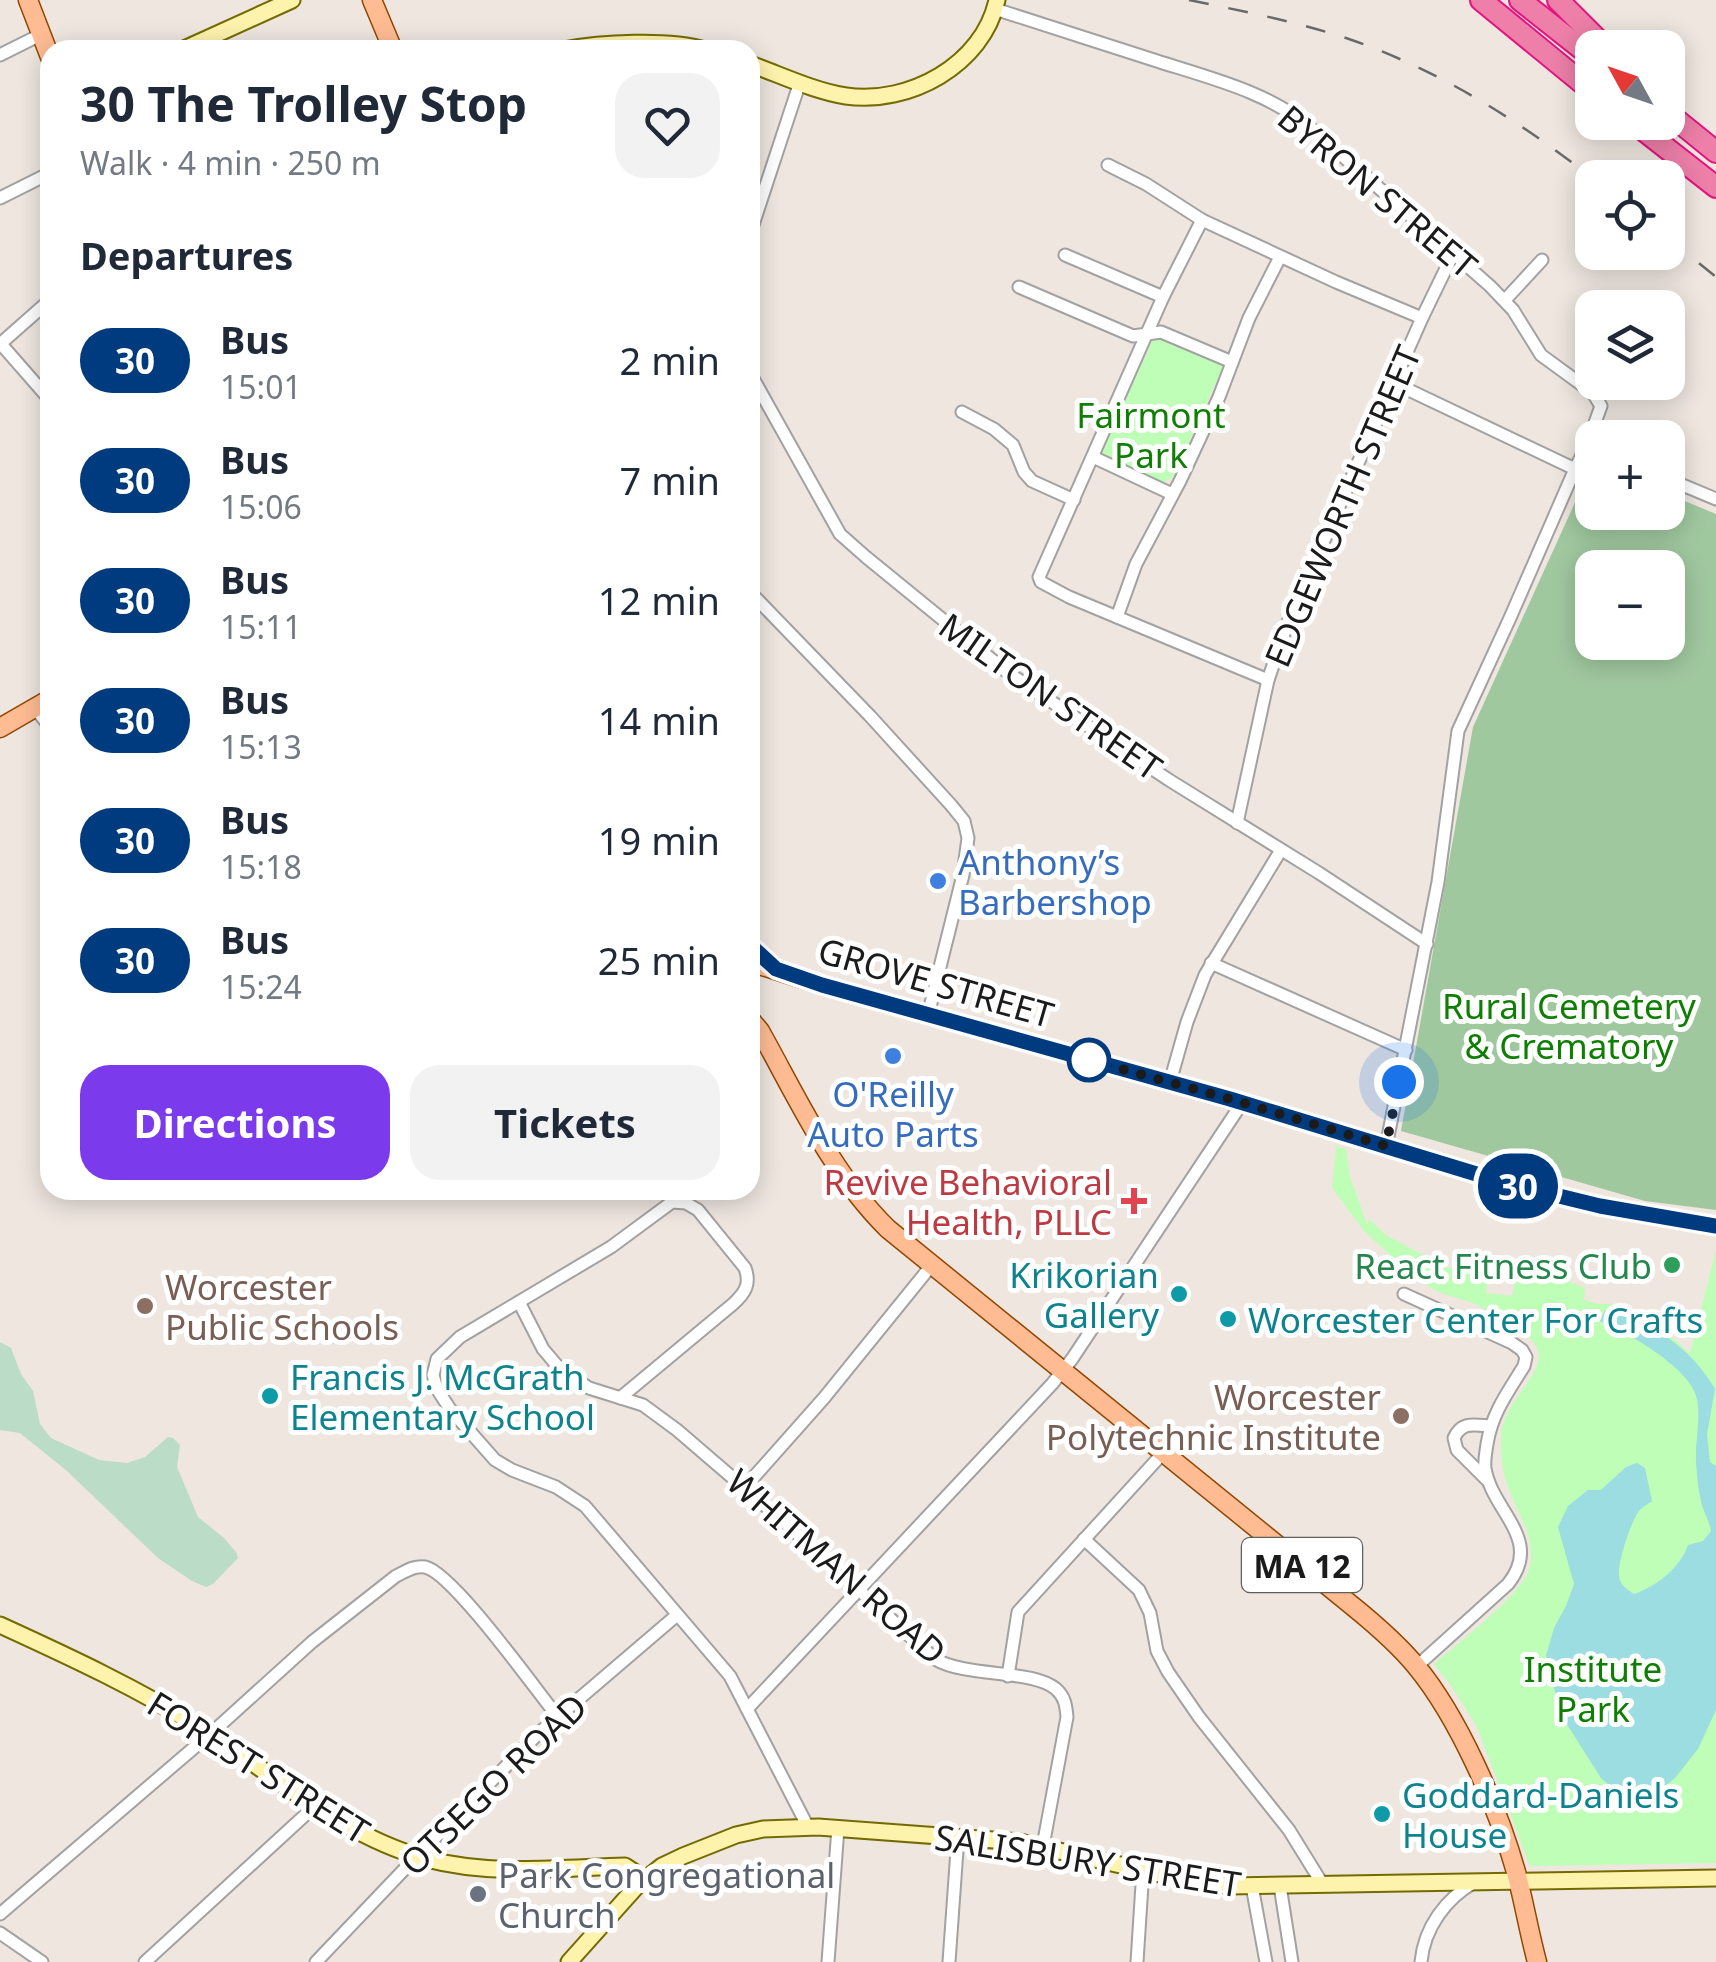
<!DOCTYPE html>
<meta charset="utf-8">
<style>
body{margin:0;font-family:"Noto Sans",sans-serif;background:#f2f2f3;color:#1f2937;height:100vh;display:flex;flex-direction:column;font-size:38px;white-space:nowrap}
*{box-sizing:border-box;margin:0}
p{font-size:32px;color:#747a83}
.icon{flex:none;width:55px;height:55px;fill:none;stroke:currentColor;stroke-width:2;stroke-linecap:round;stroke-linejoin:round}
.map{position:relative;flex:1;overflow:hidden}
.panel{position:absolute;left:40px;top:40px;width:720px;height:1160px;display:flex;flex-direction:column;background:#fff;border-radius:30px;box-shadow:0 5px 25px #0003}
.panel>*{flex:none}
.badge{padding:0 20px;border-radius:32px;font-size:35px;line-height:65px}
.needle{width:65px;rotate:310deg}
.fabs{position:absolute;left:1575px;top:30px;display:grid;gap:20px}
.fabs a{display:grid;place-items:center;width:110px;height:110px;border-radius:20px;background:#fff;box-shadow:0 5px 25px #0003;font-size:50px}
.you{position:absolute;width:50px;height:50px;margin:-25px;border:8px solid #fff;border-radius:50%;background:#1a73e8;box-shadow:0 0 0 15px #1a73e833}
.map>.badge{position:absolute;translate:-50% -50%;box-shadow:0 0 0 5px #fff}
h2{padding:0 40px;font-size:38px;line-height:90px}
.round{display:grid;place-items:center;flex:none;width:105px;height:105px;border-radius:30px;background:#f2f2f3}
.head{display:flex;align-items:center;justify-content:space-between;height:170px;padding:0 40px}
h1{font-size:48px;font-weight:700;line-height:75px}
.primary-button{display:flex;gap:20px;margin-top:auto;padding:20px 40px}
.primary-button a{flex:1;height:115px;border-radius:30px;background:#7c3aed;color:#fff;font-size:40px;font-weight:700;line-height:115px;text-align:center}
.primary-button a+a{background:#f2f2f3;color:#1f2937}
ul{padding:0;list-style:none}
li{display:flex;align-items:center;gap:30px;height:120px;padding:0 40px}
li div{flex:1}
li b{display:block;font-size:38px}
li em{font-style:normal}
li .badge{min-width:110px;font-weight:700;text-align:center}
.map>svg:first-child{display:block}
.wetland{fill:#bbddc7}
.cemetery{fill:#a0c89f;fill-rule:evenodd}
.park{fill:#befeb7}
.water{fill:#9bdde0}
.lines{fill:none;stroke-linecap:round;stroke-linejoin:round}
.street-casing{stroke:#a2a2a2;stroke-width:15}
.secondary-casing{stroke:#746b00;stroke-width:19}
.primary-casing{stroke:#924700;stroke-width:21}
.highway-casing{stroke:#e31582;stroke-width:24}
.street{stroke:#fff;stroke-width:11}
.secondary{stroke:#fef3ad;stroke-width:15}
.primary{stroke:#ffbc93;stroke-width:18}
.highway{stroke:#ed7fa8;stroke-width:20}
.rail{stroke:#696969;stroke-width:2.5;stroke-dasharray:20 20;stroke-linecap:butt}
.line-casing{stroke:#fff;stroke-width:22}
.line{stroke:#003b80;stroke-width:15}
.walk{stroke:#1b1b1b;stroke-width:10;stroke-dasharray:0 18}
.shop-dot{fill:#3f7fe0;stroke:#fff;stroke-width:4}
.stop-dot{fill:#fff;stroke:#003b80;stroke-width:5}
.health-dot{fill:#e0444e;stroke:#fff;stroke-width:4}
.leisure-dot{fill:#2e9e5b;stroke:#fff;stroke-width:4}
.culture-dot{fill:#0f9aa8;stroke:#fff;stroke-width:4}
.education-dot{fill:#8d6e63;stroke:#fff;stroke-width:4}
.worship-dot{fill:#6b7280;stroke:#fff;stroke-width:4}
.labels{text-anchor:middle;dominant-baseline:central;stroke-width:10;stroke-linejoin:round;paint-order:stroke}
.shield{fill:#fff;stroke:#5f5f5f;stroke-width:2.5}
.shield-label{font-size:32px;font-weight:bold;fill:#1b1b1b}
.street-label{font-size:35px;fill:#1b1b1b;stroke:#fff}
.park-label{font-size:35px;fill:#0f7f03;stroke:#fff}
.shop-label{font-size:35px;fill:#366cbe;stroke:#fff;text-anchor:start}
.health-label{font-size:35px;fill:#be3a42;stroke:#fff;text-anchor:end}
.leisure-label{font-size:35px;fill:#27864d;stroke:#fff;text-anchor:end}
.culture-label{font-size:35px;fill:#0d838f;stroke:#fff;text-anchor:start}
.education-label{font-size:35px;fill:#785e54;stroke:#fff;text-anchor:start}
.worship-label{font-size:35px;fill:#5b616d;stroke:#fff;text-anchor:start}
</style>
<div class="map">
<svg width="1716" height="1962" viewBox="0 0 1716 1962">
<rect width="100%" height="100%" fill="#eee6df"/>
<path class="wetland" d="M0,1342L11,1348L21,1374L33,1391L40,1424L51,1438L99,1460L127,1463L145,1457L168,1437L173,1438L180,1445L177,1467L198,1517L224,1538L236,1552L238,1558L213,1584L206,1587L192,1581L158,1558L67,1471L20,1433L0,1430Z"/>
<path class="cemetery" d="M1592,465V512H1668V494L1716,514V1210L1645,1201L1401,1131L1473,727ZM1592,568H1668V642H1592Z"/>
<g class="park">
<path d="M1155,335L1224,364L1174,476L1163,483L1125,468L1101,453Z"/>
<path d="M1336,1146L1346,1149L1350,1176L1367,1225L1369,1219L1386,1235L1445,1267L1489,1275L1486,1293L1512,1296L1516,1278L1549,1274L1585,1288L1584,1300L1598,1304H1617L1616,1308C1646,1312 1668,1334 1690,1353L1716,1250V1863L1530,1866L1476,1725L1450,1684L1434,1664C1456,1645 1519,1596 1528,1572C1540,1541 1516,1513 1507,1484C1502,1470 1501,1454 1501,1438C1502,1403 1539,1380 1539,1355C1539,1347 1532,1341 1527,1335H1532L1473,1303L1438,1292L1412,1275L1364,1231L1332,1188Z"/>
</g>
<path class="water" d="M1605,1310C1650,1319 1692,1349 1715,1389L1707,1434L1710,1462L1716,1466V1710L1698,1749L1675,1778L1664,1787L1651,1792H1617L1601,1778L1561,1715L1546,1656L1554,1628L1566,1606L1574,1584L1558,1527L1568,1506L1588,1490H1601L1626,1467L1637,1463L1645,1468L1652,1501C1648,1504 1642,1507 1639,1511C1631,1521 1617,1564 1619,1576C1620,1585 1626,1589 1634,1594C1657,1586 1680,1568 1688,1545L1703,1541L1711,1531C1709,1519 1703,1512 1701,1501C1698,1489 1697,1475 1696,1462C1695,1441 1701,1419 1697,1399C1692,1369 1627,1332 1600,1321Z"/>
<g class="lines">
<g class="street-casing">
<g id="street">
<path d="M995,9C1049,26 1103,44 1157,61C1210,78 1269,92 1312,129L1490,286L1513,310L1541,355L1593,393L1601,406L1587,445L1575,469L1510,618L1458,731L1438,882L1386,1147"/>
<path d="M0,55L42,34"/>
<path d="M1108,165L1146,184L1202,220L1336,282L1422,318"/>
<path d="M0,198L50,173"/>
<path d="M1202,220L1163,297L1039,577L1041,582L1069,597L1268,680"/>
<path d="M750,234L800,82"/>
<path d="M1065,255L1163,297"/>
<path d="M1019,287L1133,336L1161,332L1232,362"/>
<path d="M1505,300L1542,260"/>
<path d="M0,344L50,300"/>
<path d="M1,344L50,400"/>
<path d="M750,373L840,534L866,557L1007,672L1169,780L1319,873L1427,944"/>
<path d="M1394,383L1575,469"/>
<path d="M962,412L994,429L1013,445L1024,472L1032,481L1074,500"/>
<path d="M1093,457L1172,494"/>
<path d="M1668,479L1716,499"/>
<path d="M750,592L870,716L951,805L964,821L968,838L963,875L928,1015"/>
<path d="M1117,617L1136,564L1180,481L1219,397L1249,318L1280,257"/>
<path d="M35,708L50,727"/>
<path d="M1237,823L1268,680L1288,622L1422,318L1453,254"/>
<path d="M1211,963L1406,1050"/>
<path d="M1170,1082L1187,1022L1205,975L1281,850"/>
<path d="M1404,1294L1512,1343L1522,1350L1526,1357L1524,1366C1508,1392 1492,1413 1487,1444C1486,1452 1484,1460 1485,1468C1492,1512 1544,1539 1508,1584L1416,1667"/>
<path d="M519,1302L543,1349L560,1369L589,1388L643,1405L677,1430L784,1522L935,1659C967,1678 1033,1669 1056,1689C1065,1697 1066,1706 1067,1717L1043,1846"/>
<path d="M620,1398L733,1304C745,1293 751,1284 745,1268L698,1210L686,1203L672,1202L611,1247L460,1337L437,1359L433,1375L437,1389L450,1409L495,1460L512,1470L556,1487L585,1506L730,1676L808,1827"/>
<path d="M1486,1479L1457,1450L1454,1438C1462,1421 1474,1425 1490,1426"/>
<path d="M745,1487L824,1398L931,1266"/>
<path d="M1084,1539L1139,1590L1150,1613L1157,1651L1168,1672L1199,1717L1289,1830L1323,1885"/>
<path d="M1008,1676L1018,1612L1163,1453"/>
<path d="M747,1709L1052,1384L1072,1359L1242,1103"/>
<path d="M1252,1886L1266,1962"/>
<path d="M1280,1886L1292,1962"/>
<path d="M0,1914L217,1728L312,1642L396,1576C405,1572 414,1565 425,1567C452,1572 536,1690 558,1717"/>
<path d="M0,1933L42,1962"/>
<path d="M145,1962L315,1806"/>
<path d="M316,1962L416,1857L539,1733L677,1615"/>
<path d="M828,1962L838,1828"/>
<path d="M949,1962L958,1836"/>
<path d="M1137,1962L1143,1869"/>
<path d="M1421,1962C1424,1928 1446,1898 1475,1882"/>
</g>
</g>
<g class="secondary-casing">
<g id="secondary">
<path d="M182,50L292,0"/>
<path d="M563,50C601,43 668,39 705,50"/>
<path d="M750,64C781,75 814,91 846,96C909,105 983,65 997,0"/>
<path d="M0,1625C70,1657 139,1689 204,1730C276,1776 342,1836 427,1859C491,1876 560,1868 625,1866L645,1879"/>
<path d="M569,1962L637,1886L662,1866L683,1856L736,1835L763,1829L818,1827L1020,1842L1199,1883L1229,1886L1716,1878"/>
</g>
</g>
<g class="primary-casing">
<g id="primary">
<path d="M28,0L50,57"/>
<path d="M372,0L393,50"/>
<path d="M0,728L50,699"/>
<path d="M750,945L772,965"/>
<path d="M750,962L822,985L1229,1099L1507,1183L1600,1206L1716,1226"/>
<path d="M750,1019L760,1031C798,1099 832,1174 888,1229L1355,1608C1377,1626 1398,1644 1416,1666C1459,1718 1498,1808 1516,1872C1524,1902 1529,1932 1537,1962"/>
</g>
</g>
<g class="highway-casing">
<g id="highway">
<path d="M1481,0L1592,91"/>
<path d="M1520,0L1592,57"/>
<path d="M1558,0L1606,48"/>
<path d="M1668,113L1716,152"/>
<path d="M1633,122L1716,187"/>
</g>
</g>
<use href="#street" class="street"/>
<use href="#secondary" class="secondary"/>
<use href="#primary" class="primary"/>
<use href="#highway" class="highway"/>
<g class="rail">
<path d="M1189,0C1242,11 1294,21 1346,38C1437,69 1517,119 1592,178"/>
<path d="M1668,238L1716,277"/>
</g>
</g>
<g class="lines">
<g class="line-casing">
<path id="line" d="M750,945L776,969L822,985L1230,1099L1506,1183L1600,1206L1716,1226"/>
</g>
<use href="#line" class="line"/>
<path class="walk" d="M1089,1060L1230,1099L1386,1146L1399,1082"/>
</g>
<g class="shop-dot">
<circle cx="938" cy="881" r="10"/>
<circle cx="893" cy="1056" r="10"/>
</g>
<circle class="stop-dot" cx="1089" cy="1060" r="20"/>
<path class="health-dot" d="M1129 1186h10v10h10v10h-10v10h-10v-10h-10v-10h10z"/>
<circle class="leisure-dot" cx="1672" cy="1265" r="10"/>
<g class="culture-dot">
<circle cx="1179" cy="1294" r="10"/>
<circle cx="1228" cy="1319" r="10"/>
<circle cx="270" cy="1396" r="10"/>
<circle cx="1382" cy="1814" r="10"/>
</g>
<g class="education-dot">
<circle cx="145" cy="1306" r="10"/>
<circle cx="1401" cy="1416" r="10"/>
</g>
<circle class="worship-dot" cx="478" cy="1894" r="10"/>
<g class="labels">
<rect class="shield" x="1242" y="1538" width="120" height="54" rx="8"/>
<g class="shield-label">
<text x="1302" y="1565">MA 12</text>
</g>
<g class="street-label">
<text transform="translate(1378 191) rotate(40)">BYRON STREET</text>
<text transform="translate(1342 506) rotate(-67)">EDGEWORTH STREET</text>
<text transform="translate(1051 696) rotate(35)">MILTON STREET</text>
<text transform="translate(936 982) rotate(16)">GROVE STREET</text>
<text transform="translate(837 1566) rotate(41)">WHITMAN ROAD</text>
<text transform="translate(259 1767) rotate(32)">FOREST STREET</text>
<text transform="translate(493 1784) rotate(-44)">OTSEGO ROAD</text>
<text transform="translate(1088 1860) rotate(9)">SALISBURY STREET</text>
</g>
<g class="park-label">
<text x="1151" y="414">Fairmont<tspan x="1151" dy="40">Park</tspan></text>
<text x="1569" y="1005">Rural Cemetery<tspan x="1569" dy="40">&amp; Crematory</tspan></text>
<text x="1593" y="1668">Institute<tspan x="1593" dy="40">Park</tspan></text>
</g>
<g class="shop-label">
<text x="958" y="861">Anthony’s<tspan x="958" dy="40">Barbershop</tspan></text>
<text x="893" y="1093" text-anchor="middle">O'Reilly<tspan x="893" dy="40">Auto Parts</tspan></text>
</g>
<g class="health-label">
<text x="1112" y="1181">Revive Behavioral<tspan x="1112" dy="40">Health, PLLC</tspan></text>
</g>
<g class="leisure-label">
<text x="1652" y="1265">React Fitness Club</text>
</g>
<g class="culture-label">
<text x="1159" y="1274" text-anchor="end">Krikorian<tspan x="1159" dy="40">Gallery</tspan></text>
<text x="1248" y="1319">Worcester Center For Crafts</text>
<text x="290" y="1376">Francis J. McGrath<tspan x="290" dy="40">Elementary School</tspan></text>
<text x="1402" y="1794">Goddard-Daniels<tspan x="1402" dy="40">House</tspan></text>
</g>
<g class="education-label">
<text x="165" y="1286">Worcester<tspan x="165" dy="40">Public Schools</tspan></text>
<text x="1381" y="1396" text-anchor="end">Worcester<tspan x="1381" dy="40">Polytechnic Institute</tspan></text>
</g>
<g class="worship-label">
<text x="498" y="1874">Park Congregational<tspan x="498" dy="40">Church</tspan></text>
</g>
</g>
</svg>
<div class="fabs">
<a><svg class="needle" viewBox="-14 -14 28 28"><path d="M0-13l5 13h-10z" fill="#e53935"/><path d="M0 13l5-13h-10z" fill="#747a83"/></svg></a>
<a><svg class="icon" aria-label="locate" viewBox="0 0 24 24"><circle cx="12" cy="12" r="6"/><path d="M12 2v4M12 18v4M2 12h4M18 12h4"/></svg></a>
<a><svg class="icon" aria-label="layers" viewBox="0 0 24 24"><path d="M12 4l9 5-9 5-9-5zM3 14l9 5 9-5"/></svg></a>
<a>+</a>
<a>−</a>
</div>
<div class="you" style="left:1399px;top:1082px"></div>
<b class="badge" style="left:1518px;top:1186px;background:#003b80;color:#fff">30</b>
<section class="panel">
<div class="head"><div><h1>30 The Trolley Stop</h1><p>Walk · 4 min · 250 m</p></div><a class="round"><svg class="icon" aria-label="heart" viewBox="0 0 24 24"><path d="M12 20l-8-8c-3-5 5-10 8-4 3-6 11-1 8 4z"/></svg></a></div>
<h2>Departures</h2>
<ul>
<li><span class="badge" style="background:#003b80;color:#fff">30</span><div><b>Bus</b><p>15:01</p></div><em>2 min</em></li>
<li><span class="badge" style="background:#003b80;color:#fff">30</span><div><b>Bus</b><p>15:06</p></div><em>7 min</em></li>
<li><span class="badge" style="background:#003b80;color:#fff">30</span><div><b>Bus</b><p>15:11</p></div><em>12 min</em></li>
<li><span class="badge" style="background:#003b80;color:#fff">30</span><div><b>Bus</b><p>15:13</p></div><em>14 min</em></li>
<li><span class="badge" style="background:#003b80;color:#fff">30</span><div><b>Bus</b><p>15:18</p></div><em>19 min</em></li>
<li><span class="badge" style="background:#003b80;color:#fff">30</span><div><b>Bus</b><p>15:24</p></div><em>25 min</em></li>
</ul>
<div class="primary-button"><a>Directions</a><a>Tickets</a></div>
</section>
</div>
